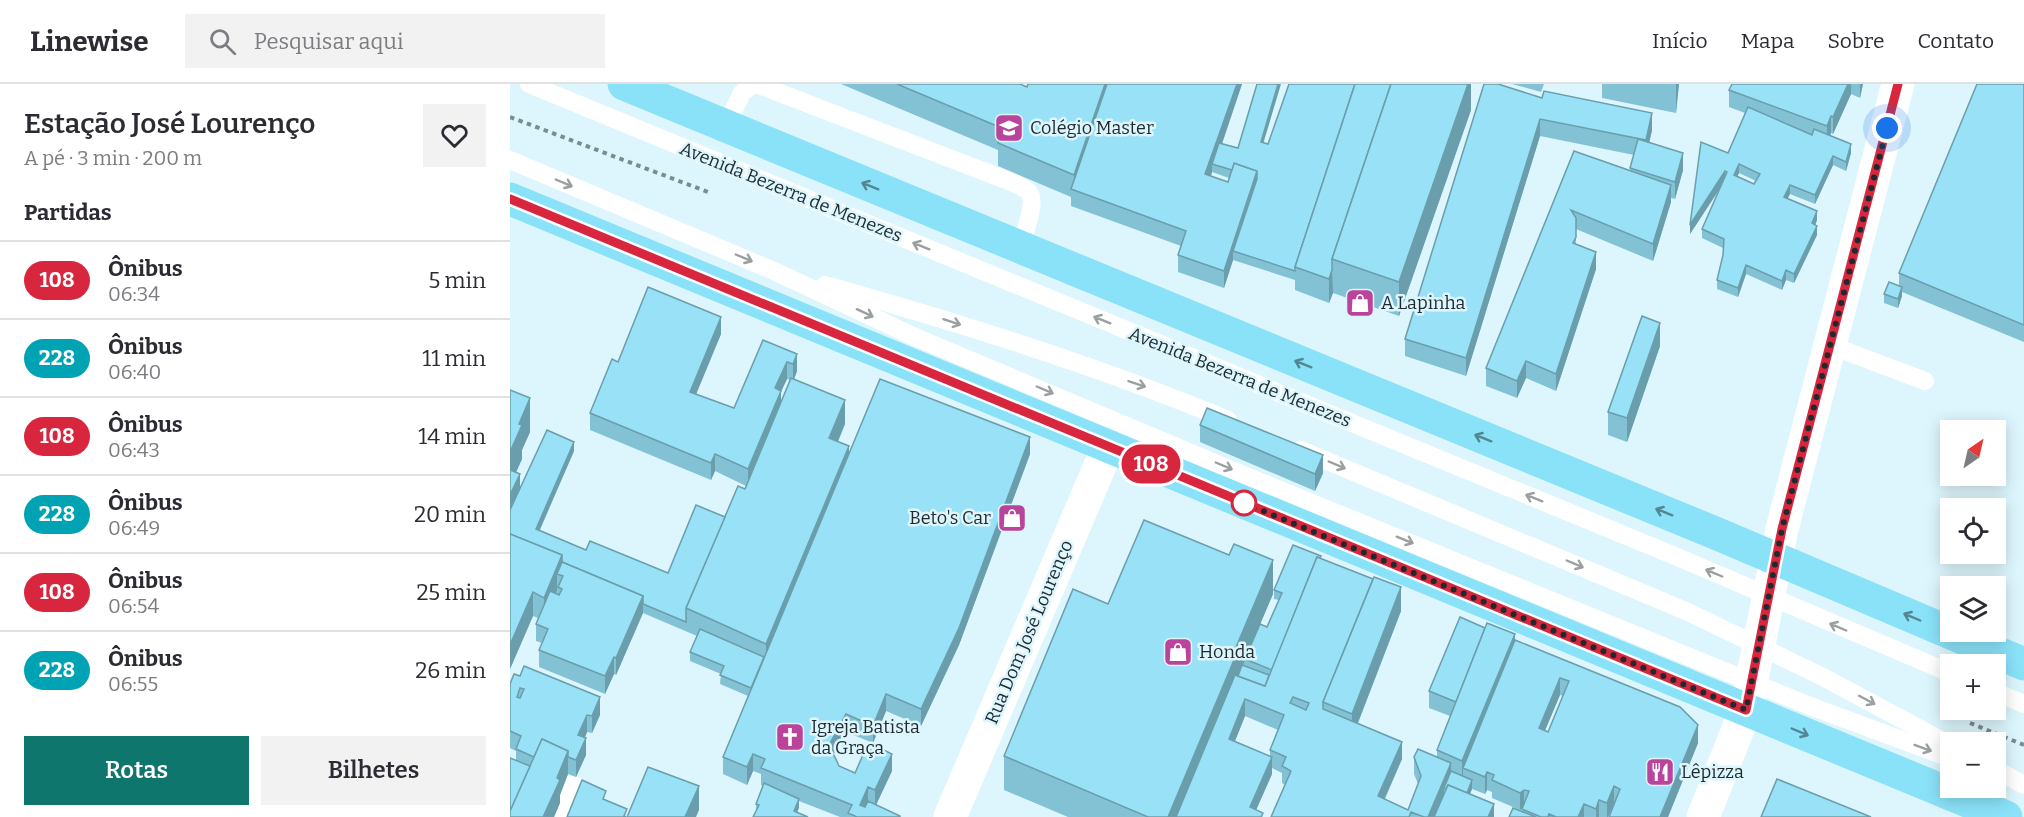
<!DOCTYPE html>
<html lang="pt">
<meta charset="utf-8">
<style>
body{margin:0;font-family:Bitter,serif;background:#f2f2f3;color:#2b2b33;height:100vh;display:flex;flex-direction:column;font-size:22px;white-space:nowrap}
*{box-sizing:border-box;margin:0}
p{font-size:20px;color:#7c7c81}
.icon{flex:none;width:33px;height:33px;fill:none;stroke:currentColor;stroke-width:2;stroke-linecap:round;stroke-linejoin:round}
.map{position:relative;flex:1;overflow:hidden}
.side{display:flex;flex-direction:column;background:#fff;width:510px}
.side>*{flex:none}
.badge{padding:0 12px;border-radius:20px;font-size:21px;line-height:39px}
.needle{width:39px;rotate:34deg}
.controls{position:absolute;left:1430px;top:336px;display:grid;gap:12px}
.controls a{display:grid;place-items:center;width:66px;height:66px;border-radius:0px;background:#fff;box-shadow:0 3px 15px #0003;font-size:30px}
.you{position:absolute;width:30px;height:30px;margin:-15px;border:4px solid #fff;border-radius:50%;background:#1a73e8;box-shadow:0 0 0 9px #1a73e833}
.map>.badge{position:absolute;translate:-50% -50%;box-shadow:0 0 0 3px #fff}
h2{padding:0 24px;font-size:22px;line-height:54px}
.round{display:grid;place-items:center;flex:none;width:63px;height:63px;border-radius:0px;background:#f2f2f3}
.summary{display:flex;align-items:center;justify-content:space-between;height:102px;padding:0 24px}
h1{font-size:28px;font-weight:600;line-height:45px}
.action{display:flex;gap:12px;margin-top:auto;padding:12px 24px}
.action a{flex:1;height:69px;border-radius:0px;background:#0f766e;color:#fff;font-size:24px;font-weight:600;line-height:69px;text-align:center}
.action a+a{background:#f2f2f3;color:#2b2b33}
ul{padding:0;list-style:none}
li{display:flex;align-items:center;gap:18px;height:78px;padding:0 24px;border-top:2px solid #e1e1e2}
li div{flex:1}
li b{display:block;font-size:22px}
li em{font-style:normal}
li .badge{min-width:66px;font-weight:700;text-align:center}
header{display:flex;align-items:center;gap:36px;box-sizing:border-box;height:84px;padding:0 30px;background:#fff;border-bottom:2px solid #e1e1e2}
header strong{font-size:28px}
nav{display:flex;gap:33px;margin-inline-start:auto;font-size:21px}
.search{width:420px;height:54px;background:#f2f2f3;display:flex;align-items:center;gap:15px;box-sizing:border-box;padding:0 21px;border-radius:0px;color:#7c7c81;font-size:22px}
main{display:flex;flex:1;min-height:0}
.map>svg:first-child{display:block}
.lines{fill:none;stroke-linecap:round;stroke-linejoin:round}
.path{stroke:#798c91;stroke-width:4;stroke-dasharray:4.5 4.5;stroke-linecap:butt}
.service{stroke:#fff;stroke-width:18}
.minor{stroke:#fff;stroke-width:33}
.primary{stroke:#8ae2f8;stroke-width:33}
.wall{fill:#83c2d4;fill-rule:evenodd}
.shaded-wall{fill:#6a9eac}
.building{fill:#98e1f6;stroke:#6a9eac;stroke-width:1.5;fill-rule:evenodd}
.oneway{stroke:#9a9fa0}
.oneway2{stroke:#548692}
.line-casing{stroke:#fff;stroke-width:14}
.line{stroke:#d7263d;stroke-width:9}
.walk{stroke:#1e2a2d;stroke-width:6;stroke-dasharray:0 10.8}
.stop-dot{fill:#fff;stroke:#d7263d;stroke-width:3}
.labels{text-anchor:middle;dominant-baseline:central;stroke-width:5;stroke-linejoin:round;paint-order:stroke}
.poi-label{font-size:18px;fill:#1e2a2d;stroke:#ddf6fd;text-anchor:start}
.street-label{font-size:18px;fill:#1e2a2d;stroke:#ddf6fd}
</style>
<header>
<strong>Linewise</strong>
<div class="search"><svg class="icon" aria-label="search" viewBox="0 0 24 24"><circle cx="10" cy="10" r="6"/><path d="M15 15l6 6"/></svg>Pesquisar aqui</div>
<nav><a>Início</a><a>Mapa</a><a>Sobre</a><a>Contato</a></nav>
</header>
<main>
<section class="side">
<div class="summary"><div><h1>Estação José Lourenço</h1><p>A pé · 3 min · 200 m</p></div><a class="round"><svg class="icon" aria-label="heart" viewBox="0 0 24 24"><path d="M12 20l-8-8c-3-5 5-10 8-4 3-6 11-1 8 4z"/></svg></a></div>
<h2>Partidas</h2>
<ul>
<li><span class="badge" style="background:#d7263d;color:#fff">108</span><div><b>Ônibus</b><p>06:34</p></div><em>5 min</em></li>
<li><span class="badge" style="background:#00a3b4;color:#fff">228</span><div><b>Ônibus</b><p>06:40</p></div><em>11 min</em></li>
<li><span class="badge" style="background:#d7263d;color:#fff">108</span><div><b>Ônibus</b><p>06:43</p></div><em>14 min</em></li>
<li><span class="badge" style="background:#00a3b4;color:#fff">228</span><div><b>Ônibus</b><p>06:49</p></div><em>20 min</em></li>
<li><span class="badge" style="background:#d7263d;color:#fff">108</span><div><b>Ônibus</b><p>06:54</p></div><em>25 min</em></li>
<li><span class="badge" style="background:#00a3b4;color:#fff">228</span><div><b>Ônibus</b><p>06:55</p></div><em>26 min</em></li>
</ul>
<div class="action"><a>Rotas</a><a>Bilhetes</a></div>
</section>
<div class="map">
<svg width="1514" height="733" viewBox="0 0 1514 733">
<rect width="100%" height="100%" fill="#ddf6fd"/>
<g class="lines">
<g class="path">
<path d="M0,33L198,108"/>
<path d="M1460,639L1514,661"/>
</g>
<g class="service">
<path d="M19,0L1165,472L1440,589"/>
<path d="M215,43L232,9L242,1H249L504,99C509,102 517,104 520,110C526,121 513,152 510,164"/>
<path d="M0,76L264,187L405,253L743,395L1300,622L1440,674"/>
<path d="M315,201C451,239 588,282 718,336"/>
<path d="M1322,262L1415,297"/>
<path d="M791,366L1178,528L1313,593L1440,661"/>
<path d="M1485,608L1514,620"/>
<path d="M1485,685L1514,701"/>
</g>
<g class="minor">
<path d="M53,733L62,708"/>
<path d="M440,733L598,363"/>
<path d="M1193,733L1236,625L1272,445L1388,0"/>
</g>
<g class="primary">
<path d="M114,0L1210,451L1514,580"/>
<path d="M0,115L1496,733"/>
</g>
</g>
<g class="wall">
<path d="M331,0H510L517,3L518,0H732L712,60L728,64L753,59L758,60L961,0V26L889,232L823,209L819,219L785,206V196L723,176L714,204L668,188V171L671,162L561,122V113L488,82V66ZM702,88L719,94L718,98L701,92Z"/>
<path d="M974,0L1142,46L1139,59L1173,86L1165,115L1161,114V118L1143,177L1066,145V160L1086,185L1046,307L1016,294L1007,314L976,302V284L1064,67L1120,86L1124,71L1030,52L956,292L895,272V255Z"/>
<path d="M1002,0H1034L1031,8Z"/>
<path d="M1092,0H1169L1166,29L1092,14Z"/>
<path d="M1222,0H1353L1350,14L1341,10L1323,50L1321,49L1320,51L1341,69L1336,87L1323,81L1305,120L1280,110L1277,114L1307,136L1305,141L1307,151L1284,199L1276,196L1272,206L1236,190L1228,213L1207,205V196L1213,171V164L1192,154V145L1211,102L1180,150L1218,69L1235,29L1219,23V6ZM1229,89L1246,97L1244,100L1227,93Z"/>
<path d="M1514,0V258L1392,208V212L1388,224L1374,219V210L1389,201V189Z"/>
<path d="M211,250L186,310L224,324L253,256L287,270V287L284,295L335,340L328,358L339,370H520L449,561L411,642L376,627L363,659L336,648L324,670L329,682L345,689L382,687L366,721L390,733H330L289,717V724L246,727V720L253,702L251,701V690L243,687L237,701L213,690V673L238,612L210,600L211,590L180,577V568L187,552L133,529L106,591L104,590L95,610L29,583V566L32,559L26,557V540L28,534L23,532L0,585V306L20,348L12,366V375L6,388L10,405L64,367L30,446L76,466L158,489L215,433L236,402L205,387L201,396L80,346V329L108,278ZM277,295L280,296L271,317V307Z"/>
<path d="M1150,262L1117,358L1098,351V328Z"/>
<path d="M690,341L813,389L805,407L690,358Z"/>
<path d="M811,474L891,527L848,639L892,675L875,715L898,726L908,700L904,690V673H927V666L940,632L919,624V607L1005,556L1188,659L1158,733H1099L1104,720L1098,733H999L1012,728V724L1010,726L982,714V708L977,706L975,710L962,705L960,710L984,733H761L775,701L772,699V689L762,684V690L746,726L753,733H558L494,706V672L598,520L763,510L750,540L757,543L769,516L764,515V506ZM1050,611L1053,612L1038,648L1035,646ZM735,632L768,646L760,666V672L725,657Z"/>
<path d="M14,582L90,613V631L82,649L77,648L75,654H76V671L66,693L58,690L50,711V719L44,733H0V674L6,677V667L0,664V600L4,590L10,592Z"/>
</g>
<g class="shaded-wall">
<path d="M595,0H603L564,106V91Z"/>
<path d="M727,0H732L705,80H702V88L695,108V90Z"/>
<path d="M768,0H771L751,67V58Z"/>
<path d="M958,0H961V26L889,232V198Z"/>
<path d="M1166,0H1169L1166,29Z"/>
<path d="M1338,0H1341V10L1323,50V33Z"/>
<path d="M1350,0H1353L1350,14Z"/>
<path d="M1142,29V46L1136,73V56Z"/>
<path d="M1321,32V49L1317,59V42Z"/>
<path d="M1030,35V52L956,292V274Z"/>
<path d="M1341,60V69L1336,87V78Z"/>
<path d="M1173,69V86L1165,115V98Z"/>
<path d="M1323,72V81L1305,120V111Z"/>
<path d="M1229,80V89L1224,100V91Z"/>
<path d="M747,87V104L723,167V176L714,204V187Z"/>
<path d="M1215,87V97L1180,150V141Z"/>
<path d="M1161,101V118L1143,177V160Z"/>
<path d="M1280,101V110L1274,122V113Z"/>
<path d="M1307,127V136L1302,149V139Z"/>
<path d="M1307,142V151L1284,199V190Z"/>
<path d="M1086,168V185L1046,307V290Z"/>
<path d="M1236,181V190L1228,213V204Z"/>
<path d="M822,186L823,209L819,219V195Z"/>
<path d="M1276,186V196L1272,206V197Z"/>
<path d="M1392,203V212L1388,224V215Z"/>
<path d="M211,233V250L180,325V308Z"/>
<path d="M1150,239V262L1117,358V334Z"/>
<path d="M287,270V287L283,298V280Z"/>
<path d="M1016,277V294L1007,314V297Z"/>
<path d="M277,278V295L265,321V304Z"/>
<path d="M271,307V324L238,403V385Z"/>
<path d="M20,314V348L12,366V375L0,402V368L9,340Z"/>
<path d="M335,316V340L319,378V354Z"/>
<path d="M520,353V370L449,561L411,642V625Z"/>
<path d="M64,358V367L26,454V445Z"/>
<path d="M339,362V386L256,574V560Z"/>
<path d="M205,370V387L201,396V379Z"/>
<path d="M813,371V389L805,407V390Z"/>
<path d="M10,390V413L0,435V411Z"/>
<path d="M52,471V492L47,490V506L34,537V514Z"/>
<path d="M763,476V510L724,602L673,733H658L721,575Z"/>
<path d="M891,503V527L842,654V630Z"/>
<path d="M23,508V532L0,585V561Z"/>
<path d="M133,512V529L106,591V574Z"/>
<path d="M1005,550V573L953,684V698L952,701V677Z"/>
<path d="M104,573V590L95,610V592Z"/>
<path d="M1050,594V611L1029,661V644Z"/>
<path d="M376,610V627L363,659V642Z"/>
<path d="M90,613V631L82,649V632Z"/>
<path d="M735,615V632L719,672V655Z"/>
<path d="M336,630V648L318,680V663Z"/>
<path d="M77,631V648L68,668V651Z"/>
<path d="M1188,641V659L1158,733H1150Z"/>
<path d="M76,654V671L66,693V676Z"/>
<path d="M892,658V675L868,729V712Z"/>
<path d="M58,667V690L50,711V719L44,733H33L47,694Z"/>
<path d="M243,670V687L237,701V683Z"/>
<path d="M382,670V687L365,723V706Z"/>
<path d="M762,673V690L743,733L740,723Z"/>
<path d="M941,679V696L934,704V712L925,733H918Z"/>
<path d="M977,688V706L975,710V693Z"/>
<path d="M962,696V705L955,722V713Z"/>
<path d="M189,702V726L186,733H175Z"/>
<path d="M1104,702V720L1098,733H1097V719Z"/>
<path d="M358,703V720L353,733L350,721Z"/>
<path d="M1014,706V723L1010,726V709Z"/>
<path d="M289,715V724L285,733L284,727Z"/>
<path d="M1089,716V733H1086V725Z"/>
<path d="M984,720V733H978Z"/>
<path d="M1074,720V733H1068Z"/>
</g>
<g class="building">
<path d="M387,0H510L517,3L518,0H595L564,91L488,59L494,45Z"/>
<path d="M597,0H727L695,90L718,98L724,79L747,87L714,187L668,171L676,147L561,105Z"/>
<path d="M747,0H768L751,58L758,60L779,0H845L785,183V187L723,167L747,95V87L724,79L722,86L702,80L709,59L728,64Z"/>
<path d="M845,0H881L822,175V186L819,195L785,183Z"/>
<path d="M881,0H958L889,198L822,175Z"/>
<path d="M974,0H988L1032,14L1034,7L1142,29L1136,56L1030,35L956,274L895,255Z"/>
<path d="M1222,0H1338L1323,33L1321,32L1317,42L1219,6Z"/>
<path d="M1467,0H1514V241L1389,189Z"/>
<path d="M1238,23L1302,51L1304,45L1341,60L1336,78L1323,72L1305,111L1280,101L1274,113L1307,127L1302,139L1307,142L1284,190L1276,186L1272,197L1236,181L1228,204L1207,196L1213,171L1214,155L1192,145L1217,88L1215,87L1180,141L1191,58L1218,69ZM1229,80L1250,90L1244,100L1224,91Z"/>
<path d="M1128,55L1173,69L1165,98L1120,84Z"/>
<path d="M1064,67L1161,101L1143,160L1061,126L1066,134V153L1063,159L1086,168L1046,290L1016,277L1007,297L976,284Z"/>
<path d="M1379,198L1392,203L1388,215L1374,210Z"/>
<path d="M138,203L211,233L180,308L224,324L253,256L287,270L283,280L277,278L265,304L271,307L238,385L205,370L201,379L80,329L102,275L108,278Z"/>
<path d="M1132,232L1150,239L1117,334L1098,328Z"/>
<path d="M281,294L335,316L319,354L339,362L256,560L176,524L228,402L235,405Z"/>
<path d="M370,295L520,353L449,544L411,625L376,610L363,642L336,630L318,663L325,673L329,682L345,689L356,664L373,671L374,666L382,670L365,706L358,703L350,721L355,723L358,717L390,732V733H347L338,729L342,721L251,684L255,675L243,670L237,683L213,673Z"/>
<path d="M0,306L20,314L9,340L12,341L0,368Z"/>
<path d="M697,324L813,371L805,390L690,341Z"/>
<path d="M37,346L64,358L26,445L76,466L80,457L158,489L186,421L215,433L176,524V538L133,520V512L52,478V471L0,450V426Z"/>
<path d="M0,386L10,390L0,411Z"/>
<path d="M634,436L719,471L724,460L763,476L721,575L724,576L658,733H638L494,672L563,505L598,520Z"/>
<path d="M0,450L52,471L34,514L23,508L0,561Z"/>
<path d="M783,461L811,472L810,474L807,473L762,586L735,575L750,540L757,543L772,509L764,506Z"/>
<path d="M807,473L863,495L813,618V625L892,658L868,712L898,726L911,692L904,673L908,665L941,679L918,733H914L901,728L899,733H761L781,687L772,682L776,673L760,666L774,631L735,615L719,655L762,673L740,723L753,729L751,733H666L725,591L755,602ZM783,613L799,619L796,626L780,619Z"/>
<path d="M52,478L133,512L106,574L104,573L95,592L29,566L38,545L26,540L40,507L49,511L52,505L48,503L53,492L47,490Z"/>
<path d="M864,493L891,503L842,630L813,618Z"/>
<path d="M950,533L975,544L946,618L919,607Z"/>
<path d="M977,539L1005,550L952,677L927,666Z"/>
<path d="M190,545L254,573L241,604L210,591L214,582L180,568Z"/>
<path d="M1005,556L1170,623L1188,641L1150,733H1099L1110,705L1104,702L1097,719L1089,716L1086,725L1074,720L1068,733H1046L1039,730L1038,733H1031L1012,725L1019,707L1014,706L1010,709L982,696L984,691L977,688L975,693L953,684ZM1050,594L1059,597L1038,648L1029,644Z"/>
<path d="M732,581L759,591L755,602L728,592Z"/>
<path d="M14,582L90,613L82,632L77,631L68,651L76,654L66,676L58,673V667L32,655L24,673L6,665L11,652L0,647V600L4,590L10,592ZM10,604L14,605L10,614L7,613Z"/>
<path d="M32,655L58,667L47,694L50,696L33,733H0V727Z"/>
<path d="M0,674L20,682L0,727Z"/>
<path d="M138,683L189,702L175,733H117Z"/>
<path d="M941,687L962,696L957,709L938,701L936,705L934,704Z"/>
<path d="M1267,695L1361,733H1251Z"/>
<path d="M72,696L96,707L93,715L117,725L114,732L116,733H57Z"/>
<path d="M254,699L289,715L284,727L298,733H243L249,721L246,720Z"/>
<path d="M938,701L984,720L978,733H924Z"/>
<path d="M1003,724L1026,733H999Z"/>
<path d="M1039,730L1046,733H1038Z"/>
</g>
<defs><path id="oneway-shaft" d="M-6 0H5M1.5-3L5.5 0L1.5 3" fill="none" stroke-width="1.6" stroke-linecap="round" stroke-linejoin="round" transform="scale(1.5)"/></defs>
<g class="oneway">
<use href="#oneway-shaft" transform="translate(54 99) rotate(23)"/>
<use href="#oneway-shaft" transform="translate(411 162) rotate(-158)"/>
<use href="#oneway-shaft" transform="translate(234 174) rotate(23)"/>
<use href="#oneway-shaft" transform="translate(355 229) rotate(25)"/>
<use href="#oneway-shaft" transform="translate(592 236) rotate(-158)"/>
<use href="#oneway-shaft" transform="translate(442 238) rotate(18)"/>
<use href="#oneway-shaft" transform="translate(627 300) rotate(18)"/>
<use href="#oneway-shaft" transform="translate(535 306) rotate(23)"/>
<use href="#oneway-shaft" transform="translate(827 381) rotate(23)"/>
<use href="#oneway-shaft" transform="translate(714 382) rotate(23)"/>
<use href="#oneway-shaft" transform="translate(1024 414) rotate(-158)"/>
<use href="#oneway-shaft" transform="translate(895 456) rotate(22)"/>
<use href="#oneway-shaft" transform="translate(1065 480) rotate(23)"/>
<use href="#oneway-shaft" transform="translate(1204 489) rotate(-157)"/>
<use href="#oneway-shaft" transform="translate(1328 543) rotate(-157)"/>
<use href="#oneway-shaft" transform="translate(1357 616) rotate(28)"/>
<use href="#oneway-shaft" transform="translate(1413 664) rotate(20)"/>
</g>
<g class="oneway2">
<use href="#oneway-shaft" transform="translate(360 102) rotate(-158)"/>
<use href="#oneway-shaft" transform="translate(793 280) rotate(-158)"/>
<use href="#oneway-shaft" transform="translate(973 354) rotate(-158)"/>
<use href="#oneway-shaft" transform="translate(1154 428) rotate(-158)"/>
<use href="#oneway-shaft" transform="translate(1402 533) rotate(-157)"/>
<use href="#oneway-shaft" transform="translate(1290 648) rotate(23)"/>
</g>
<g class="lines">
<g class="line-casing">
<path id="line" d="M0,115L1236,626L1272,445L1388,0"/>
</g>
<use href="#line" class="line"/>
<path class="walk" d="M734,419L729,417L1236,626L1272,445L1377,44"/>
</g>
<defs>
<g id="school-square" transform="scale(1.5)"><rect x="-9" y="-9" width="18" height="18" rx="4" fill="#ba449b" stroke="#ddf6fd"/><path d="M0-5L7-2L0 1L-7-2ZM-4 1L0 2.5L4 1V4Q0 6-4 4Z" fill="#fff"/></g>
<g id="shop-square" transform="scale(1.5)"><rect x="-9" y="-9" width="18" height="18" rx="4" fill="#ba449b" stroke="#ddf6fd"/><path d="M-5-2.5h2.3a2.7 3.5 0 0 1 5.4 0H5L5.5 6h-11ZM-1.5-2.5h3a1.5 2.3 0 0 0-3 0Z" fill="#fff"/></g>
<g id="church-square" transform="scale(1.5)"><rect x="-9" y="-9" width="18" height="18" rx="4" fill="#ba449b" stroke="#ddf6fd"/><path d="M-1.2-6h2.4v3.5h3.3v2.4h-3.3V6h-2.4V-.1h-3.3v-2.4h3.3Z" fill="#fff"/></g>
<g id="restaurant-square" transform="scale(1.5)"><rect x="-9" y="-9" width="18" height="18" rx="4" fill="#ba449b" stroke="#ddf6fd"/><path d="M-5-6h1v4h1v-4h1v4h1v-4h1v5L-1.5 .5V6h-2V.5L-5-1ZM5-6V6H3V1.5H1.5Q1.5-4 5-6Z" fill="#fff"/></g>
</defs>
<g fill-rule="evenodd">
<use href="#school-square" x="499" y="44"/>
<use href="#shop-square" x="850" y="219"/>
<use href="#shop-square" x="502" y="434"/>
<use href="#shop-square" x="668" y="568"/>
<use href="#church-square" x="280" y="653"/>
<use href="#restaurant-square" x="1150" y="688"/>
</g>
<circle class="stop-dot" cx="734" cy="419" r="12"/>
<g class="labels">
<g class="poi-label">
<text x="520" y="44">Colégio Master</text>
<text x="871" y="219">A Lapinha</text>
<text x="481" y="434" text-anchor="end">Beto's Car</text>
<text x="689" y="568">Honda</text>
<text x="301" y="643">Igreja Batista<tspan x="301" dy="21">da Graça</tspan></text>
<text x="1171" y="688">Lêpizza</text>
</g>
<g class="street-label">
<text transform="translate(281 108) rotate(22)">Avenida Bezerra de Menezes</text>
<text transform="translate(730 293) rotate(22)">Avenida Bezerra de Menezes</text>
<text transform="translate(519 548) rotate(-67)">Rua Dom José Lourenço</text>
</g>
</g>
</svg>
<div class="controls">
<a><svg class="needle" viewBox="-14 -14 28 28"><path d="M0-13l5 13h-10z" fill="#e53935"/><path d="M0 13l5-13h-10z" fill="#7c7c81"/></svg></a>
<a><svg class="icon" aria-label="locate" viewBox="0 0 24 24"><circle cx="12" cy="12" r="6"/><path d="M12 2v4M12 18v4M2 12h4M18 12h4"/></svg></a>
<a><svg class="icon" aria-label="layers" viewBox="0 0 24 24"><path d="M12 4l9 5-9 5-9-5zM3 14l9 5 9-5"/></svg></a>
<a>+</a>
<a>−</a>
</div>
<div class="you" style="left:1377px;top:44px"></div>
<b class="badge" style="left:641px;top:380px;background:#d7263d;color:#fff">108</b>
</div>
</main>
